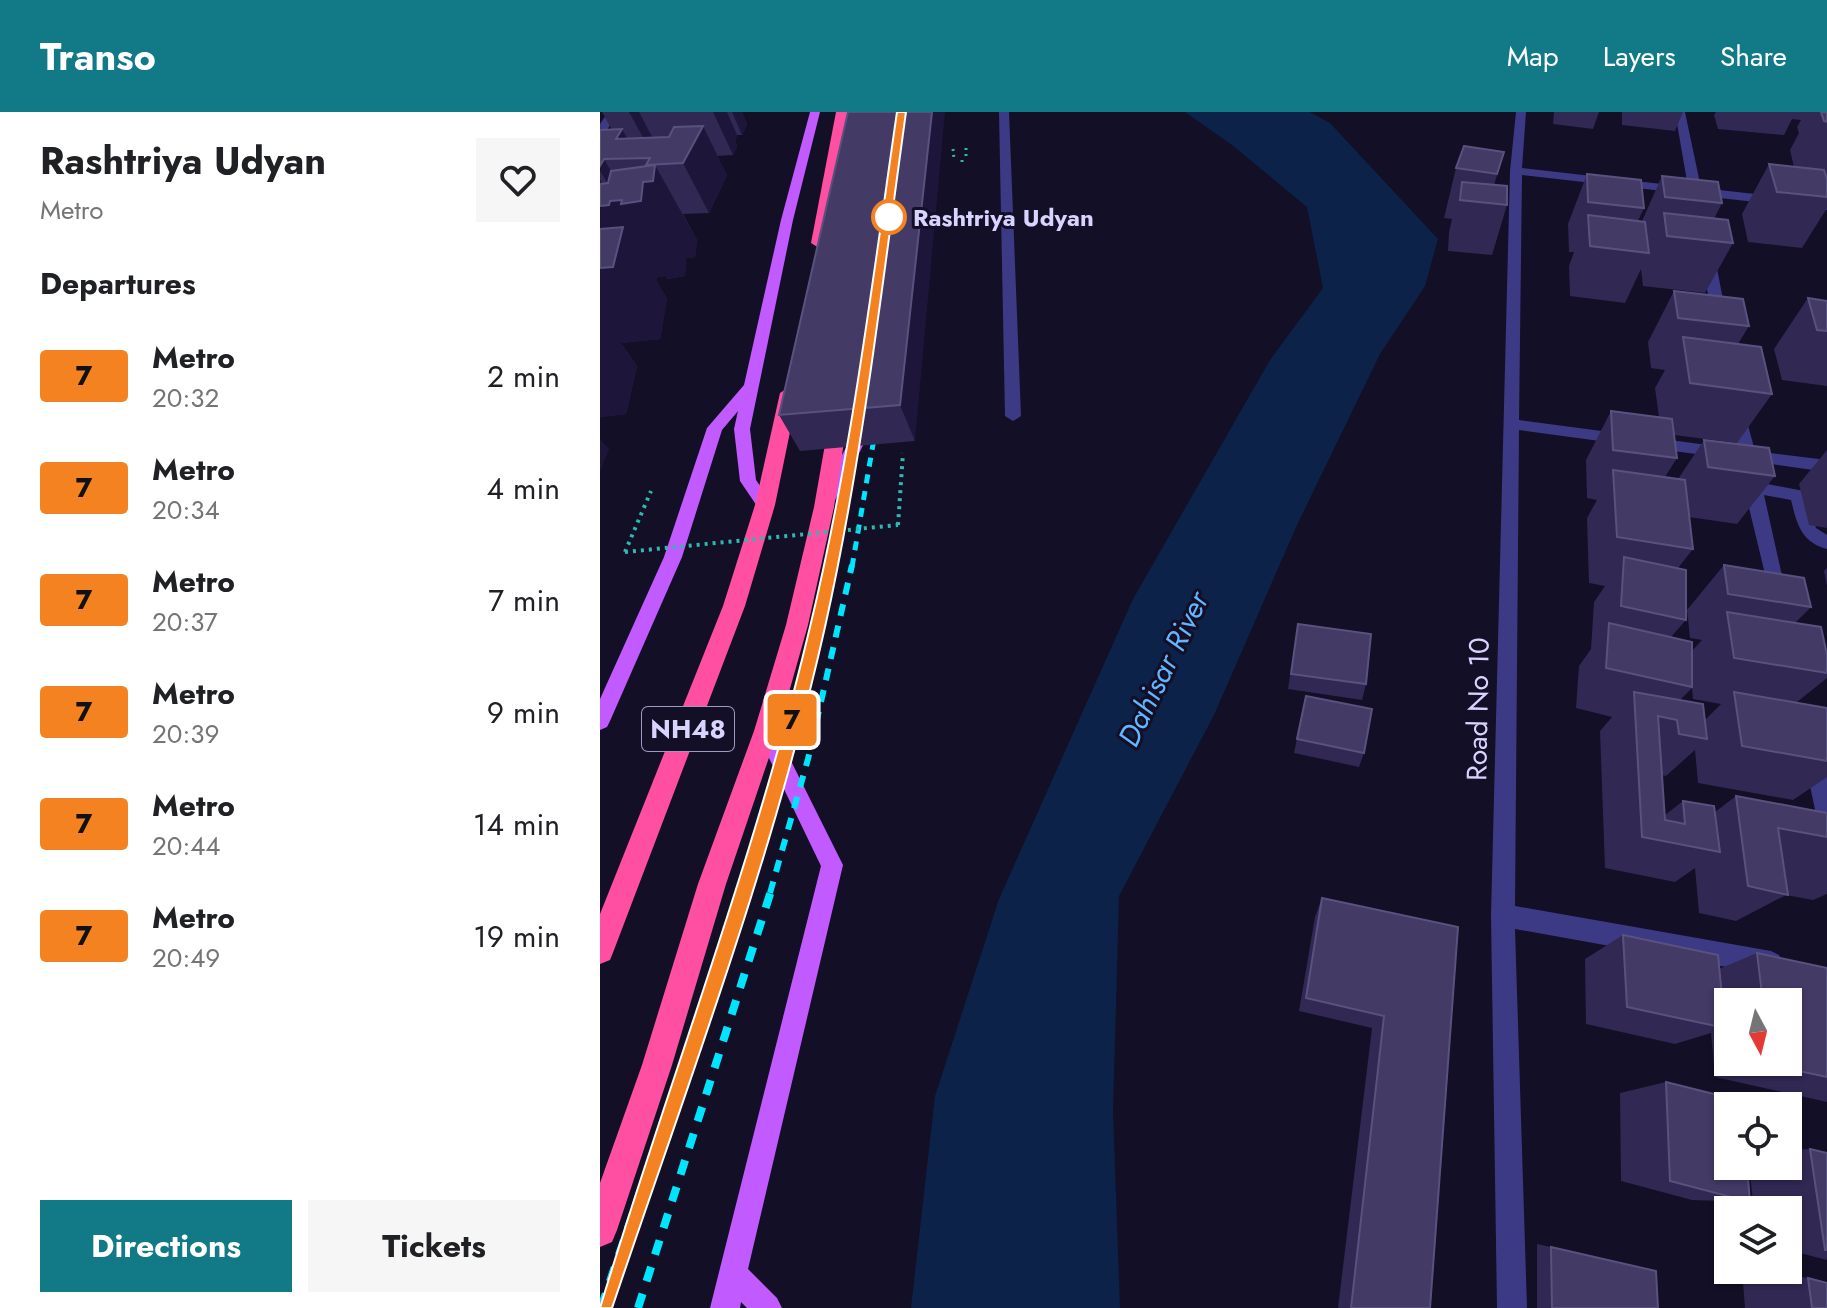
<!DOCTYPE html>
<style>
body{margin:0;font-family:Jost,sans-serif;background:#f6f6f6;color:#202124;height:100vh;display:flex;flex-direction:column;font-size:30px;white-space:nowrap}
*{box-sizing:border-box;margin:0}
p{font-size:26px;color:#757577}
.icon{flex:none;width:44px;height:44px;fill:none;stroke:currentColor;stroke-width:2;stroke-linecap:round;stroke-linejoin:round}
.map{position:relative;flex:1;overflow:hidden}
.sheet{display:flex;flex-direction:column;background:#fff;width:600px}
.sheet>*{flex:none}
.badge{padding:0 16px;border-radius:6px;font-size:28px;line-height:52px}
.needle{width:52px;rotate:173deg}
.fabs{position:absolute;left:1114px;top:876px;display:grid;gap:16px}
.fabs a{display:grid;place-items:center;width:88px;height:88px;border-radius:0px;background:#fff;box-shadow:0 2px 6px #0004;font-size:40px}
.map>.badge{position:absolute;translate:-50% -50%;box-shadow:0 0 0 4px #fff}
h2{padding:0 40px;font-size:30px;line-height:72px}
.round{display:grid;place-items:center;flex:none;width:84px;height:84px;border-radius:0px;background:#f6f6f6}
.overview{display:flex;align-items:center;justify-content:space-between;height:136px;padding:0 40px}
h1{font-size:38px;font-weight:700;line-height:60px}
.primary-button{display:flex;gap:16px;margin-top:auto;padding:16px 40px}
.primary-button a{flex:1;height:92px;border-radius:0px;background:#127987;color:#fff;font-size:32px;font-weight:700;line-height:92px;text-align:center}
.primary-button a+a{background:#f6f6f6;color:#202124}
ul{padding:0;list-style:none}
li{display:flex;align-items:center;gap:24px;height:112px;padding:0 40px}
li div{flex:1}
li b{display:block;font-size:30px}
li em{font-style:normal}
li .badge{min-width:88px;font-weight:700;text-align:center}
header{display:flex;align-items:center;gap:48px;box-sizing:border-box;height:112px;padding:0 40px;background:#127987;color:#fff}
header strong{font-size:38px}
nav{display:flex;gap:44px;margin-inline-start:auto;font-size:28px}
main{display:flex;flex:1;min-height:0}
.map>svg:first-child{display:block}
.water{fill:#0c2248}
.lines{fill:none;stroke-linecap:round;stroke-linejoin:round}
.path-far1{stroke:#2fb8b0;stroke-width:3;stroke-dasharray:2 4;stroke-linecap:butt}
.path{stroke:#2fb8b0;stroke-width:4;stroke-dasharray:3 5;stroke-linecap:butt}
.minor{fill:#3d3a85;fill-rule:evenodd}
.major{fill:#c25bff;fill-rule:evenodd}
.highway{fill:#ff4fa3;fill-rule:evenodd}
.rail-far2{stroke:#00e5ff;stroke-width:5;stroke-dasharray:9 8;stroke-linecap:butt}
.rail-far1{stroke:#00e5ff;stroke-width:6;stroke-dasharray:12 10;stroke-linecap:butt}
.rail{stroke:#00e5ff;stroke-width:8;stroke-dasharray:15 13;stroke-linecap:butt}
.path-bridge{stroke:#2fb8b0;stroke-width:4;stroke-dasharray:3 5;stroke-linecap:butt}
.wall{fill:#312854;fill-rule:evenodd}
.shaded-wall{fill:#1d163a}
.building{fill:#433a66;stroke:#5a527e;stroke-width:2}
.line{fill:#f58220;stroke:#fff;stroke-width:2}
.stop-dot{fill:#fff;stroke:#f58220;stroke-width:4}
.labels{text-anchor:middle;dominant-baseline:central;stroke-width:6;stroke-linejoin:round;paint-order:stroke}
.far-stop-label{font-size:24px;font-weight:bold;fill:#d9d4ff;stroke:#130f26;text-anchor:start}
.shield{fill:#130f26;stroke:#9e99be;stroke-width:2}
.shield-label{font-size:26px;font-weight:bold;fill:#d9d4ff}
.street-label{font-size:28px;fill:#d9d4ff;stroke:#130f26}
.water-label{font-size:30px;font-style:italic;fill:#62b6ff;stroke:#130f26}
</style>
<header>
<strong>Transo</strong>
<nav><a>Map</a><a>Layers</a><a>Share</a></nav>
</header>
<main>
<section class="sheet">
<div class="overview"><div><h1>Rashtriya Udyan</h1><p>Metro</p></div><a class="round"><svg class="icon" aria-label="heart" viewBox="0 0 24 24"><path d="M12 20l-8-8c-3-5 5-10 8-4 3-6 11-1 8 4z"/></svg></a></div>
<h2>Departures</h2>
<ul>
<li><span class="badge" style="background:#f58220;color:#111">7</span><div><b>Metro</b><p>20:32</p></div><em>2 min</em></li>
<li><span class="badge" style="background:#f58220;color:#111">7</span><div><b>Metro</b><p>20:34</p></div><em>4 min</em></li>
<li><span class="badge" style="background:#f58220;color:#111">7</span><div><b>Metro</b><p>20:37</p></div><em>7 min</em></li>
<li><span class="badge" style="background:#f58220;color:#111">7</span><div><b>Metro</b><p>20:39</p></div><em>9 min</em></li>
<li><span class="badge" style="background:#f58220;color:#111">7</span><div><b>Metro</b><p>20:44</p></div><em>14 min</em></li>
<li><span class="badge" style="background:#f58220;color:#111">7</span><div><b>Metro</b><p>20:49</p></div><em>19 min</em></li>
</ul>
<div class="primary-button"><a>Directions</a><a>Tickets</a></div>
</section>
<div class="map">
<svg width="1227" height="1196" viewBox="0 0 1227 1196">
<rect width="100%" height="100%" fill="#130f26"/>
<path class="water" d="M585,0H710L730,11L838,127L825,174L780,242L697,413L614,603L519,784L513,999L520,1196H311L335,984L399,787L533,487L670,248L723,176L707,95L632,33Z"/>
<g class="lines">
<g class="path-far1">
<path d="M366,36V45"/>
<path d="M353,37L354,47"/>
<path d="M362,48V53"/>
</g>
<g class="path">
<path d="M298,413L303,341"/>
<path d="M25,440L51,379"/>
</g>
<g class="minor">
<path d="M8,0H18L4,23L0,24V12Z"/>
<path d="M399,0H409L421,304L413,309L405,304Z"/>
<path d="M916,0H926L922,56L1088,75L1075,0H1085L1101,76L1227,90V98L1102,84L1104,94L1098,98L1092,94L1090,82L922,63L919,308L1138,337L1130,299L1138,294L1143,295L1155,339L1227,348V360L1157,350L1162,371L1204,379L1216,416L1227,423V437C1201,430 1197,412 1191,388L1164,383L1187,486L1184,491H1172L1144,375L1140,348L919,318L915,794L1171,839L1179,843L1183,851L1179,859L1171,863L915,817L927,1196H897L891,803L910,59Z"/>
<path d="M1107,137L1114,141L1127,208L1120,212L1113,208L1100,141Z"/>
<path d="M1214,637L1221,639L1227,657V712L1219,709L1216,702L1204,646L1207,639Z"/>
</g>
<g class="major">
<path d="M210,0H220L193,108L150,317L156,368L173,393L171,397H159L140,369L134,317L138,299L122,318L82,445L10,609L7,615L0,618V587L64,445L107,316L144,273L181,108Z"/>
<path d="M267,305L275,310L235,388L233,392H221L219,388L259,310Z"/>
<path d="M166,610L173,613L243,753L148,1157L177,1186L182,1196H147L141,1190L140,1196H110L221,754L156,619L159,613Z"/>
</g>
<g class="highway">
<path d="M236,0H250L227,131L219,136L211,131Z"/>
<path d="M189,275L198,281L175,393L145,494L14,838L10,848L0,852V802L123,494L155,393L180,281Z"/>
<path d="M239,298L248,304L234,395L208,513L178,619L126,772L72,953L17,1118L12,1130L0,1135V1071L42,953L98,772L154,619L186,513L214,395L230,304Z"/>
</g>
<g class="rail-far2">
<path d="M230,455L257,313"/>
<path d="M252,455L277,309"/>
</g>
<g class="rail-far1">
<path d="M142,781L181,650L230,453"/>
<path d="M170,781L208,647L252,453"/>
</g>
<g class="rail">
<path d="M1,1196L142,779"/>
<path d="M38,1196L171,779"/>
</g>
<path class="path-bridge" d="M25,440L298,413"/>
</g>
<g class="wall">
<path d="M2,0H142L147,12L142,23H137L135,29L137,34L133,43L117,44L127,63L109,101L83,102L97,128L95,145L86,146L85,164L67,167L65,164L57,165L56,168L67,187L60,227L21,231L37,254L26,302L0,305V18H12Z"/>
<path d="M248,0L315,329L200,339L179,303Z"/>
<path d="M954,0H999L993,17L953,12Z"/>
<path d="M1022,0H1083L1075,19L1022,13Z"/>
<path d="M1116,0H1227V96L1202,136L1148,130L1142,102L1169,52L1194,55L1190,38L1199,21L1197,15L1201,8L1192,7L1184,23L1118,17L1114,3Z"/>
<path d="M904,40L894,73L907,93L892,143L848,139L849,120L852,107L844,106L856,56Z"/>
<path d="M987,62L1044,96L1038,109H1042L1062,64L1122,91L1114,107L1133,131L1105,181L1043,174L1041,157L1025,191L970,184L969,154L974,140H969L968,112Z"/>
<path d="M1074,179L1149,214L1138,232L1172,282L1137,331L1074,323L1077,346L1065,365L1078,367L1104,328L1175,364L1137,412L1089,405L1093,437L1078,456L1086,508L1071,525L1092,539L1102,528L1090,526L1087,498L1124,453L1211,495L1195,511L1227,543V566L1197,590L1227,596V665L1193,688L1098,671L1095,638L1066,664L1062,663L1065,703L1083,689L1115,700L1136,684L1227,701V782L1213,788L1186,783L1136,809L1099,801L1095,756L1075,770L1005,756L1000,619L1012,605L976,596L979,554L991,537L994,490L1005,474L989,471L987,406L997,388L987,386L986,348L1011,299L1059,305L1055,276L1065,258L1051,256L1048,230ZM1092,576L1093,587L1121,592L1105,608L1080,588Z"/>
<path d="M1208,186L1227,189V274L1182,268L1174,237Z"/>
<path d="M1227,338V416L1209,413L1199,372Z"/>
<path d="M1227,456V474L1224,459Z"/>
<path d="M698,512L766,572L762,588L688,577Z"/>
<path d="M706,584L764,641L759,655L694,641Z"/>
<path d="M722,786L858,815L830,1196H738L772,916L699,899L715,805Z"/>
<path d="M1023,823L1119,857L1157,841L1227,856V990L1115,965L1111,921L1075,932L986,912L985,847ZM1128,890H1188V950H1128Z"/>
<path d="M1066,970L1150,1090L1092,1088L1021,1069L1020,981Z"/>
<path d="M1210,1037L1227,1041V1148L1188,1138V1098H1154L1149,1054H1188V1038Z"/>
<path d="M937,1132L951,1135L1058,1196H937Z"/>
<path d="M1142,1158H1156L1208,1166L1227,1196H1145Z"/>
</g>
<g class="shaded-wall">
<path d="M29,0H39L59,38L55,47Z"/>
<path d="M113,0H127L137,23L135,29L137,34L133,43Z"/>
<path d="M132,0H142L147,12L142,23Z"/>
<path d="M332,0H345L315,329L300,293Z"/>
<path d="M103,14L127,63L109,101L83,51Z"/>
<path d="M22,17L38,46L16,27Z"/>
<path d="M4,47L29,90L55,53L97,128L95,145L86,146L85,164L67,167L65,164L57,165L56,168L67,187L60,227L21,231L37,254L26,302L0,305V68L13,89L18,88L0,59V54Z"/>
<path d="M0,327L9,337L0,360Z"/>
</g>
<g class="building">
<path d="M248,0H332L300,293L179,303Z"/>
<path d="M1221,0H1227V10L1224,9Z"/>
<path d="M103,14L83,51L46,53L50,46L4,47L0,54V18L22,17L16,27L69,25L74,15Z"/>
<path d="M864,34L904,40L897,62L856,56Z"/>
<path d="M1169,52L1224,58L1227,67V85L1177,80Z"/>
<path d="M55,53L53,69L43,70L41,89L21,92L22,88L10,89L9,93L0,94V72L8,71L11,59Z"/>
<path d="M987,62L1041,68L1044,96L988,90Z"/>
<path d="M1062,64L1118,70L1122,91L1065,85Z"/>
<path d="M862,70L907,74V93L860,88Z"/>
<path d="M1064,101L1128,108L1133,131L1067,124Z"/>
<path d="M988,103L1045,110L1049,141L990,134Z"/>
<path d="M23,115L13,155L0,156V117Z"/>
<path d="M1074,179L1143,187L1149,214L1078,206Z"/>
<path d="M1208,186L1227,189V219L1217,218Z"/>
<path d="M1083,225L1161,235L1172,282L1090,271Z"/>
<path d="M1011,299L1072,307L1077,346L1013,338Z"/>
<path d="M1104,328L1169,336L1175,364L1108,355Z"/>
<path d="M1013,358L1085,368L1093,437L1017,425Z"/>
<path d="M1024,445L1086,458V508L1021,494Z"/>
<path d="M1124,453L1204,466L1211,495L1128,482Z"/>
<path d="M1127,500L1221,515L1227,543V561L1134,546Z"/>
<path d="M1009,511L1092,530V575L1006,556Z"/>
<path d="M698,512L771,522L766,572L691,562Z"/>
<path d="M1034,580L1103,592L1107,627L1079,622L1077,608L1058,604L1065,708L1085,712L1083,689L1114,694L1120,740L1042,725Z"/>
<path d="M1134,580L1227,596V649L1142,634Z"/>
<path d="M706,584L772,597L764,641L697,627Z"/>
<path d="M1136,684L1227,701V725L1178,716L1188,783L1148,774Z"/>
<path d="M722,786L858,815L830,1196H751L784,904L706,886Z"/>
<path d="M1023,823L1118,843L1125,916L1027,895Z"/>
<path d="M1157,841L1227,856V965L1171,953V950H1188V890H1163Z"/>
<path d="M1066,970L1142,989V994H1128V1054H1147L1150,1090L1070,1069Z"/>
<path d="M1210,1037L1227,1041V1138H1225Z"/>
<path d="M951,1135L1056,1159L1058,1196H952Z"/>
<path d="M1208,1166L1227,1171V1196H1212Z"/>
</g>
<path class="line" d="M297,0H306C282,172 263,345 225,515C173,747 88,971 12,1196H0C68,971 155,747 210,515C251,346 272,172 297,0Z"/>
<circle class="stop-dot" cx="289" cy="105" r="16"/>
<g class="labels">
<g class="far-stop-label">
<text x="313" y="105">Rashtriya Udyan</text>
</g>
<rect class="shield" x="42" y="595" width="92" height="44" rx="6"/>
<g class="shield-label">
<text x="88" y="617">NH48</text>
</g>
<g class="street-label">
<text transform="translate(878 597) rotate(-89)">Road No 10</text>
</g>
<g class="water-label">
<text transform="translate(563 557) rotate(-64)">Dahisar River</text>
</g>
</g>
</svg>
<div class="fabs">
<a><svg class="needle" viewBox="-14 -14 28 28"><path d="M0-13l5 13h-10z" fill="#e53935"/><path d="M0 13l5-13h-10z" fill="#757577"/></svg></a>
<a><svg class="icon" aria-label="locate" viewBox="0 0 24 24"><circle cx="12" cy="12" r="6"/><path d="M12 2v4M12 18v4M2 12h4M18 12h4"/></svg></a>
<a><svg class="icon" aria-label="layers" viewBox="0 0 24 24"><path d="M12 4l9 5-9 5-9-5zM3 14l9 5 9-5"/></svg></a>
</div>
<b class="badge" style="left:192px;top:608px;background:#f58220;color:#111">7</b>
</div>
</main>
